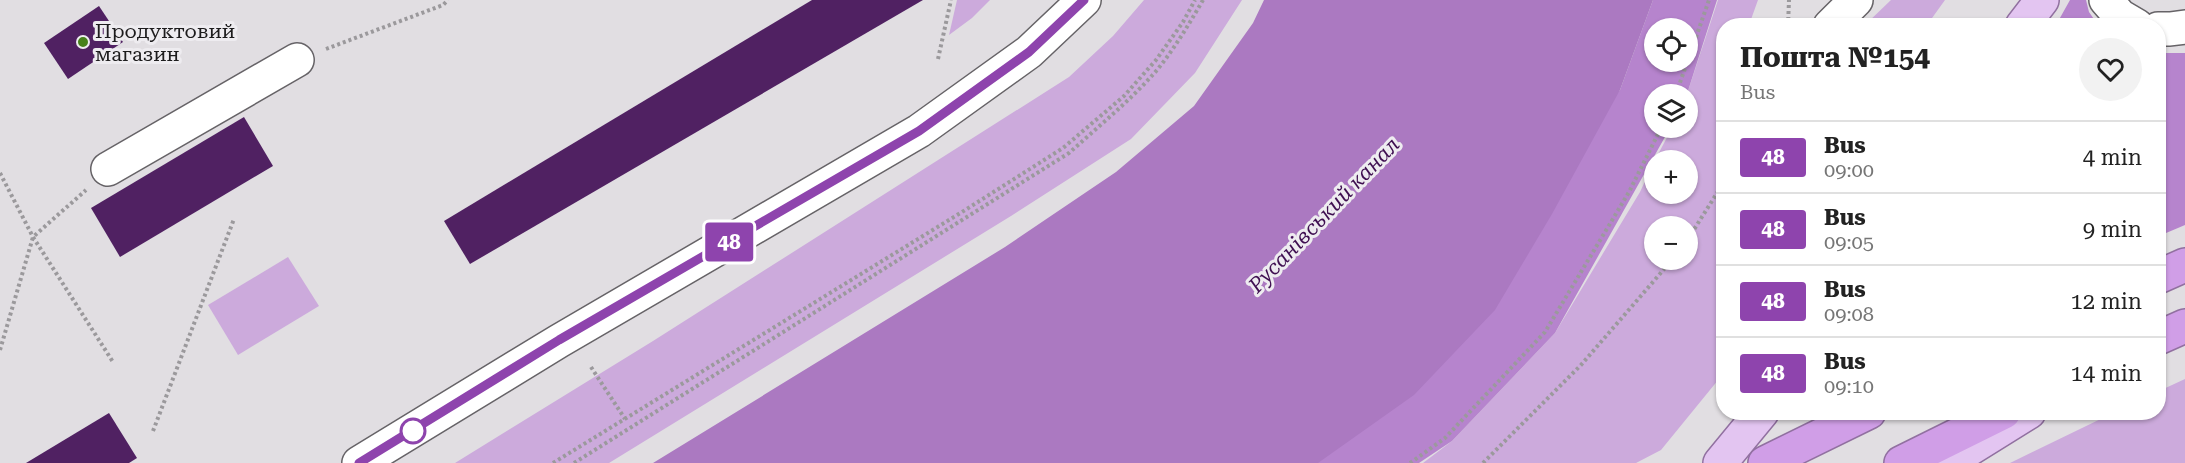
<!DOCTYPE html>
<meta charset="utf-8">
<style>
body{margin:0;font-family:"Roboto Serif",serif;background:#f2f2f2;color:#222;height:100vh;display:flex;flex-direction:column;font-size:22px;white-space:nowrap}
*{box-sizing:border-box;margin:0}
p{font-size:20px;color:#767676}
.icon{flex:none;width:33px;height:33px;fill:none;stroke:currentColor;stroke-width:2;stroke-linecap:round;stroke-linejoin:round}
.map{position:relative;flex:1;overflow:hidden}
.side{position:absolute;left:1716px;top:18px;width:450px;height:402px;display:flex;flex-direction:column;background:#fff;border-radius:24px;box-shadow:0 2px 4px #0004}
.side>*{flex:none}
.badge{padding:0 12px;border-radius:4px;font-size:21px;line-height:39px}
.tools{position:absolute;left:1644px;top:18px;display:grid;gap:12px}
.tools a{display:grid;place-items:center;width:54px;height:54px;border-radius:50%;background:#fff;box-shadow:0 2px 4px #0004;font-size:30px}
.map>.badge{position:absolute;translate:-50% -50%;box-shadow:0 0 0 3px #fff}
.round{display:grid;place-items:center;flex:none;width:63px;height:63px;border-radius:32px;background:#f2f2f2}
.headline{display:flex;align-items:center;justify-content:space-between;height:102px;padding:0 24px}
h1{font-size:28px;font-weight:700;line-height:45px}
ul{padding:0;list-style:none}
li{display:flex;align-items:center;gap:18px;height:72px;padding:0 24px;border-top:2px solid #e0e0e0}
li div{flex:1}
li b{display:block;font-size:22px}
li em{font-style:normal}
li .badge{min-width:66px;font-weight:700;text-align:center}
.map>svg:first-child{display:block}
.green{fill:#ccaadc;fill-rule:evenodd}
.forest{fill:#b684cd;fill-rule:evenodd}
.water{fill:#ab79c1}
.building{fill:#502162}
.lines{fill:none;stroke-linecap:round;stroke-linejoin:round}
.minor-casing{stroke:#666367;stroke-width:36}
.major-casing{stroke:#9170a0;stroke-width:36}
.highway-casing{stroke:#9170a0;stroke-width:36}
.path{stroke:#9b999c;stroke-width:4;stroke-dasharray:3 3;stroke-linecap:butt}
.minor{stroke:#fff;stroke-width:33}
.major{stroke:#e3c5f1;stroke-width:33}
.highway{stroke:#d09ee7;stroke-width:33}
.line-casing{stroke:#fff;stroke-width:14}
.line{stroke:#8e44ad;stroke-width:9}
.poi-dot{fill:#47811b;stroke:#eeecf0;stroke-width:2}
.stop-dot{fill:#fff;stroke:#8e44ad;stroke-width:3}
.labels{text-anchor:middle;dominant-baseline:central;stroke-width:6;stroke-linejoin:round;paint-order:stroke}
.poi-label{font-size:20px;fill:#1d1c1d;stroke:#eeecf0;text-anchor:start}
.water-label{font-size:21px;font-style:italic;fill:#3f0f51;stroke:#eeecf0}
</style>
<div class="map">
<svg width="2185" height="463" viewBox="0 0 2185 463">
<rect width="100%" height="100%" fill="#e1dee2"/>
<g class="green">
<path d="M957,0H990L972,18L949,35Z"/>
<path d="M1144,0H1242L1195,73L1131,139L1011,216L609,463H455L653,341L1069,77L1113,36Z"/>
<path d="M1718,0H1758L1749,25L1724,26L1723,374L1661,450L1636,463H1423L1452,441L1555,333L1640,192L1654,162V194H1688V160H1655L1672,128H1688L1687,94ZM1654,226H1688V260H1654Z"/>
<path d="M1891,0H1945L1927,25H1865Z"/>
<path d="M288,257L319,306L238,355L208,305Z"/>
<path d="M2185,379V463H2010L2113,413L2158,412L2159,391Z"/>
</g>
<g class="forest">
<path d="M1653,0H1717L1687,94H1654V128H1670L1555,333L1452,441L1419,463H1312L1620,90ZM1654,28H1688V62H1654Z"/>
<path d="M2070,0H2086L2089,12L2098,25H2056Z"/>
<path d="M2159,53H2185V225L2159,236Z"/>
</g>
<path class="water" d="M1264,0H1653L1620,90L1552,214L1495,310L1414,395L1318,463H653L1005,247L1116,172L1194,106L1253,23Z"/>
<g class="building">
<path d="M812,0H923L470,264L444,221Z"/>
<path d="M99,6L123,42L68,79L44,43Z"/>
<path d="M244,117L273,166L120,257L91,208Z"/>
<path d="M109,413L137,458L129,463H26Z"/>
</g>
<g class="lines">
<g class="minor-casing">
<g id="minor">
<path d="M2106,0L2120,16L2137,26"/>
<path d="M1830,26L1856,0"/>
<path d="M2158,29H2170L2185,27"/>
<path d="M108,169L297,60"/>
<path d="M359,463L559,341L919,131L1029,52L1084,0"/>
</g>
</g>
<g class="major-casing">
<g id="major">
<path d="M2022,26L2042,0"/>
<path d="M1720,463L1762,412"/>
<path d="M1954,463L1963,453L2029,412"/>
</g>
</g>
<g class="highway-casing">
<g id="highway">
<path d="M2158,277L2185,265"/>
<path d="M2158,338L2185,326"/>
<path d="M1765,463L1869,412"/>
<path d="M1901,463L2004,412"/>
</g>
</g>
<g class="path">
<path d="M1788,26L1789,0"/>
<path d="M326,49L443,5L448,0"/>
<path d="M938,59L951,0"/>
<path d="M1676,94L1709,0"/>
<path d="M0,173L33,237L113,362"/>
<path d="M1688,239L1724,182"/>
<path d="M0,350L33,237L86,190"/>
<path d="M591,367L625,419"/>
<path d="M153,431L234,219"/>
<path d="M553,463L962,212L1063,148L1124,96L1156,60L1183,22L1195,0"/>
<path d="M574,463L1069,153C1099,126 1131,100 1157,70C1175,48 1189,24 1203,0"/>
<path d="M1410,463L1445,438L1545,332L1629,192L1661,128"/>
<path d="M1483,463L1581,365L1672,260"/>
</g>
<use href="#minor" class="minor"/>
<use href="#major" class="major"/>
<use href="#highway" class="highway"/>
</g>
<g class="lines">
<g class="line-casing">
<path id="line" d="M359,463L559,340L919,131L1029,52L1084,0"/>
</g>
<use href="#line" class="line"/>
</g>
<circle class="poi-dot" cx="83" cy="42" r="6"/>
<circle class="stop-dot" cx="413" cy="431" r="12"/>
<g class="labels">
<g class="poi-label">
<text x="95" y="31">Продуктовий<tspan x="95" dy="23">магазин</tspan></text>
</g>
<g class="water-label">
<text transform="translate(1324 215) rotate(-46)">Русанівський канал</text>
</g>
</g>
</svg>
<div class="tools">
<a><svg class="icon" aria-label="locate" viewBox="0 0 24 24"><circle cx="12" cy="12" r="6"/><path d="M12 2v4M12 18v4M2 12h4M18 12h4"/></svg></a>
<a><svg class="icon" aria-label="layers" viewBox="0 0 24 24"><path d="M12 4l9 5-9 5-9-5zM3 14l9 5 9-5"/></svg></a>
<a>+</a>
<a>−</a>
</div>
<b class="badge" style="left:729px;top:242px;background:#8e44ad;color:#fff">48</b>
<section class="side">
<div class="headline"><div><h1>Пошта №154</h1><p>Bus</p></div><a class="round"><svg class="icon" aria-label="heart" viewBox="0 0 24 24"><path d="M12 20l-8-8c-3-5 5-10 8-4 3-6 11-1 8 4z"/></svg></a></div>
<ul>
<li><span class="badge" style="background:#8e44ad;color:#fff">48</span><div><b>Bus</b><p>09:00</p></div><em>4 min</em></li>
<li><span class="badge" style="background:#8e44ad;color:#fff">48</span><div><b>Bus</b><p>09:05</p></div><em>9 min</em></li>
<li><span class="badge" style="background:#8e44ad;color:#fff">48</span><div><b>Bus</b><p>09:08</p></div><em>12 min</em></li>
<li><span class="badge" style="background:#8e44ad;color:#fff">48</span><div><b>Bus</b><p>09:10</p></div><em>14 min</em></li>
</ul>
</section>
</div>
